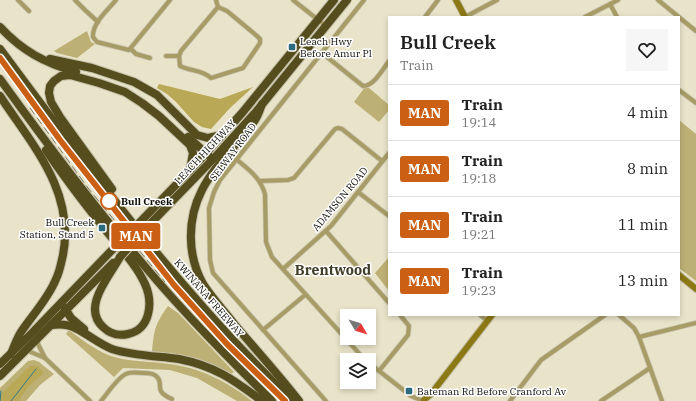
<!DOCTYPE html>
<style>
body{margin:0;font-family:"IBM Plex Serif",serif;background:#f6f6f6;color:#222;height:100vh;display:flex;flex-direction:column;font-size:15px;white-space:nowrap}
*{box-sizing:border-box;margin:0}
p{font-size:13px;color:#767676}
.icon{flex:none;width:22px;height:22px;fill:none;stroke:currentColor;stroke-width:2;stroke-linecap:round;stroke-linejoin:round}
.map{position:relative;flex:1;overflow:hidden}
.details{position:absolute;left:388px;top:16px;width:292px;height:300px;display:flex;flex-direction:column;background:#fff;border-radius:0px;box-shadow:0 2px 6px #0003}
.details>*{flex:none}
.badge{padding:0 8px;border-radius:3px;font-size:14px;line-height:26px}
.needle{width:26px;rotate:128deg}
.buttons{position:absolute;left:340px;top:309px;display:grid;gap:8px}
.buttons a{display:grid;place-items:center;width:36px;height:36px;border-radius:0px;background:#fff;box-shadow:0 2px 6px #0003;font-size:20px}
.map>.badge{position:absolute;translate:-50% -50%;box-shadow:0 0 0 2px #fff}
.round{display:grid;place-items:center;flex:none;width:42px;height:42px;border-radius:0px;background:#f6f6f6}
.head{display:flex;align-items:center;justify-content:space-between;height:68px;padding:0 12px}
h1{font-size:19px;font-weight:600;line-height:30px}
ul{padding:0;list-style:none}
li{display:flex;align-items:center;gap:12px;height:56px;padding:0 12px;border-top:1px solid #e0e0e0}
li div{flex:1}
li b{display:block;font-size:15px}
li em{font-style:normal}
li .badge{min-width:44px;font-weight:700;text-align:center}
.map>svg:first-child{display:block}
.green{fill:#bdb075}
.forest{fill:#b9a855}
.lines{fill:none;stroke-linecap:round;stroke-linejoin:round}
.stream{stroke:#2e778c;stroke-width:1}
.street-casing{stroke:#c6c1aa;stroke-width:5.5}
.secondary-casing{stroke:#c6c1aa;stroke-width:8}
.highway-casing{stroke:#c6c1aa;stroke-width:10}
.street{stroke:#a89c66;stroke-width:4}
.secondary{stroke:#8c7915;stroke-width:6}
.highway{stroke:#564d1e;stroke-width:8}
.rail{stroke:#7f7b6a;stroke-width:1;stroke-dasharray:8 4;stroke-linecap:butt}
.highway-bridge-casing{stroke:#c6c1aa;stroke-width:10;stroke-linecap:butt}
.highway-bridge{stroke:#564d1e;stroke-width:8}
.line-casing{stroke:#fff;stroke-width:9}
.line{stroke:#cb6015;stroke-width:6}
.poi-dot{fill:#2b6a7f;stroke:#fff;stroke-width:1.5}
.stop-dot{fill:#fff;stroke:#cb6015;stroke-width:2}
.labels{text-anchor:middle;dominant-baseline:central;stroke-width:3;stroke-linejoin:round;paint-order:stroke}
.poi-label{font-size:10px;fill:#0e0c05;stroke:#fff;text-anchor:start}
.street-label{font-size:10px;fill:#0e0c05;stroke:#fff}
.stop-label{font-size:10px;font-weight:bold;fill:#0e0c05;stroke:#fff;text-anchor:start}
.district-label{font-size:14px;font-weight:bold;fill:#403c26;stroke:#fff}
</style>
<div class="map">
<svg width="696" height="401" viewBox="0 0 696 401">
<rect width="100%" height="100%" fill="#e9e3c9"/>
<g class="green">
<path d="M87,31L91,42L95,44L77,58L57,53L54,51Z"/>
<path d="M365,87L369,88L389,105V110L379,122L354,102Z"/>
<path d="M679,120L696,134V281L679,268Z"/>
<path d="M389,257V291L375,273Z"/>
<path d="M168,306L178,313L234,372L231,374L197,358L152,352C154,330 155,324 168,306Z"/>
<path d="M69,330C81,339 94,349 108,355C127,362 149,361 169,364C202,368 227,382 252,401H237L197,378L170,370L123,368L114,377L66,334Z"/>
<path d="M34,360L39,362L54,374L40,385L26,401H0V388L28,361Z"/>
</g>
<g class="forest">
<path d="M159,84L220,99L253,87L230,108L211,129L202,127L194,122L176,102L167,94L157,88Z"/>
<path d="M30,366H38L44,373L28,387L18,401H0V395Z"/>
</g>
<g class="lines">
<g class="stream">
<path d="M0,401L1,391"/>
<path d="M11,401L36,369"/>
</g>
<g class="street-casing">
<g id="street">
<path d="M18,0L29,11"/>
<path d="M75,0L85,10L98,22"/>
<path d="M116,0C108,10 92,23 93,37L97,42L129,50L170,0"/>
<path d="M216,0L218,7"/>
<path d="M293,0L326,26"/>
<path d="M658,0L696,31"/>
<path d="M610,4L617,17"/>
<path d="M218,7L227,11L257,36L260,39V43L243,68L211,78C203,70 190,71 180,66L179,56L181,51Z"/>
<path d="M425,17L438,0"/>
<path d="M465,17L497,0"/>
<path d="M585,17L618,0"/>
<path d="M131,49L136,54L150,58"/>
<path d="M322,53L363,86C374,86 383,69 389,61"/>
<path d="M166,56H179"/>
<path d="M679,90L696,103"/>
<path d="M236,159C249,170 260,177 265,194L266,242L272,257L365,360"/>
<path d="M260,181L288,180L294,178L335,129L338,128L342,129L382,161"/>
<path d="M358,192L389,216"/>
<path d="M326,231L389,303"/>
<path d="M283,269L331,226L389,153"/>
<path d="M480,315L488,321"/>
<path d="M619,315L634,328L639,337L662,401"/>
<path d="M263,330L305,295"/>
<path d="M639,337L696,323"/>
<path d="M38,338V344L45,358"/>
<path d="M26,350L45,358L90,401"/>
<path d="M369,363L411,396L421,400"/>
<path d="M379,371L408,335L409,326L400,315"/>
<path d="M101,401C107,394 118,377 126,374C131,371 139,373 144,373C148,373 153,373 156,376C166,384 151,390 172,399"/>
<path d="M326,401L213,273L210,260L209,208L214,192L220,180L364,0"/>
<path d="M510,401L541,360L605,315"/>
<path d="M601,401L650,368"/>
</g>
</g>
<g class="secondary-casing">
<g id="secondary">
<path d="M456,0L465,17"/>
<path d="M679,275L696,289"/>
<path d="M424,400L431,394L492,315"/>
</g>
</g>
<g class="highway-casing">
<g id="highway">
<path d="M0,27C22,51 45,63 76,72"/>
<path d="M0,49C91,172 182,295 293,401"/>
<path d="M50,59L92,68L134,82L157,95L197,135L208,138L222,135"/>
<path d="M0,79C44,140 89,200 137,257C179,308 225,355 272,401"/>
<path d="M0,96C33,146 75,191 63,255C61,263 60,271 56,279C48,299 33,314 21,332C17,338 14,347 11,354"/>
<path d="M262,104C260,109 258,116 255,120C239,144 215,164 202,190C187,219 187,255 203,284C212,298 224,311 235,325C256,350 279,375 299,401"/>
<path d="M188,137L209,156"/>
<path d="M46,150C64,177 84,203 104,228C118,246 136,264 145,284C153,302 151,329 128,334C119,336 110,334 103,327C81,307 110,276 120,257"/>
<path d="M112,189L60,117L51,102L49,93L50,86L54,81L61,76L70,75L99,83L125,92L142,103L159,116L190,145L193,153L190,170"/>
<path d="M144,218L198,162L242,113L334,0"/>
<path d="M149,225L217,155L255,113L347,0"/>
<path d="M64,307L71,318L84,329"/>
<path d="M51,325C60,324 68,324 75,328C88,334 99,344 112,349C134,356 157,356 179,359C215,366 234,380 262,401"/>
<path d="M0,364L33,332L113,249"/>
<path d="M0,376L113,263"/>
</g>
</g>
<use href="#street" class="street"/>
<use href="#secondary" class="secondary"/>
<use href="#highway" class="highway"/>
<g class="rail">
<path d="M0,58L60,140L174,285L227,344L285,401"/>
<path d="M30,108L88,188L165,282"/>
</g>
<g class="highway-bridge-casing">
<g id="highway-bridge">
<path d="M113,249L144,218"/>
<path d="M120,257L149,225"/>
</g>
</g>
<use href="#highway-bridge" class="highway-bridge"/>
</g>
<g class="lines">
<g class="line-casing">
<path id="line" d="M0,58L60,140L174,285L227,344L285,401"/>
</g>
<use href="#line" class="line"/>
</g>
<g class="poi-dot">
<rect x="288" y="43" width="8" height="8" rx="2"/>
<rect x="98" y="224" width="8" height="8" rx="2"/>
<rect x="405" y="387" width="8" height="8" rx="2"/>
</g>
<circle class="stop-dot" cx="109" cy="201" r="8"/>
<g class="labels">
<g class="poi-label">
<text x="300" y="41">Leach Hwy<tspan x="300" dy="12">Before Amur Pl</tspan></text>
<text x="94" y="222" text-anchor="end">Bull Creek<tspan x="94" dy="12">Station, Stand 5</tspan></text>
<text x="417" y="391">Bateman Rd Before Cranford Av</text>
</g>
<g class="street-label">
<text transform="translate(205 152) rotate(-47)">LEACH HIGHWAY</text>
<text transform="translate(233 152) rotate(-53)">SELWAY ROAD</text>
<text transform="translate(340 199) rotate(-50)">ADAMSON ROAD</text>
<text transform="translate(209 298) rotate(49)">KWINANA FREEWAY</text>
</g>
<g class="stop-label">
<text x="121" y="201">Bull Creek</text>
</g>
<g class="district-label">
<text x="333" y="270">Brentwood</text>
</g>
</g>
</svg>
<div class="buttons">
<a><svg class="needle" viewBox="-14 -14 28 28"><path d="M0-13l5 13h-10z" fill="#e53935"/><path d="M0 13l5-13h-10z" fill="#767676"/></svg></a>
<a><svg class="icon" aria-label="layers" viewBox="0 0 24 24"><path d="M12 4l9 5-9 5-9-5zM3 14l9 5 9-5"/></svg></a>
</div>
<b class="badge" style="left:136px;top:236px;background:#cb6015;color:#fff">MAN</b>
<section class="details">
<div class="head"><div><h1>Bull Creek</h1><p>Train</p></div><a class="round"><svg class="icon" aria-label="heart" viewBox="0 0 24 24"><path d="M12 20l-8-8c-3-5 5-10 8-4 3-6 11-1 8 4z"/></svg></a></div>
<ul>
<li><span class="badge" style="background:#cb6015;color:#fff">MAN</span><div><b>Train</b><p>19:14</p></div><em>4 min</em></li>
<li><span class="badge" style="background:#cb6015;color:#fff">MAN</span><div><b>Train</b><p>19:18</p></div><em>8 min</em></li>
<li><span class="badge" style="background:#cb6015;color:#fff">MAN</span><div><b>Train</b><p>19:21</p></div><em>11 min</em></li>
<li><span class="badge" style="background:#cb6015;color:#fff">MAN</span><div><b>Train</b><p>19:23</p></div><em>13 min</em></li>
</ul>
</section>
</div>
